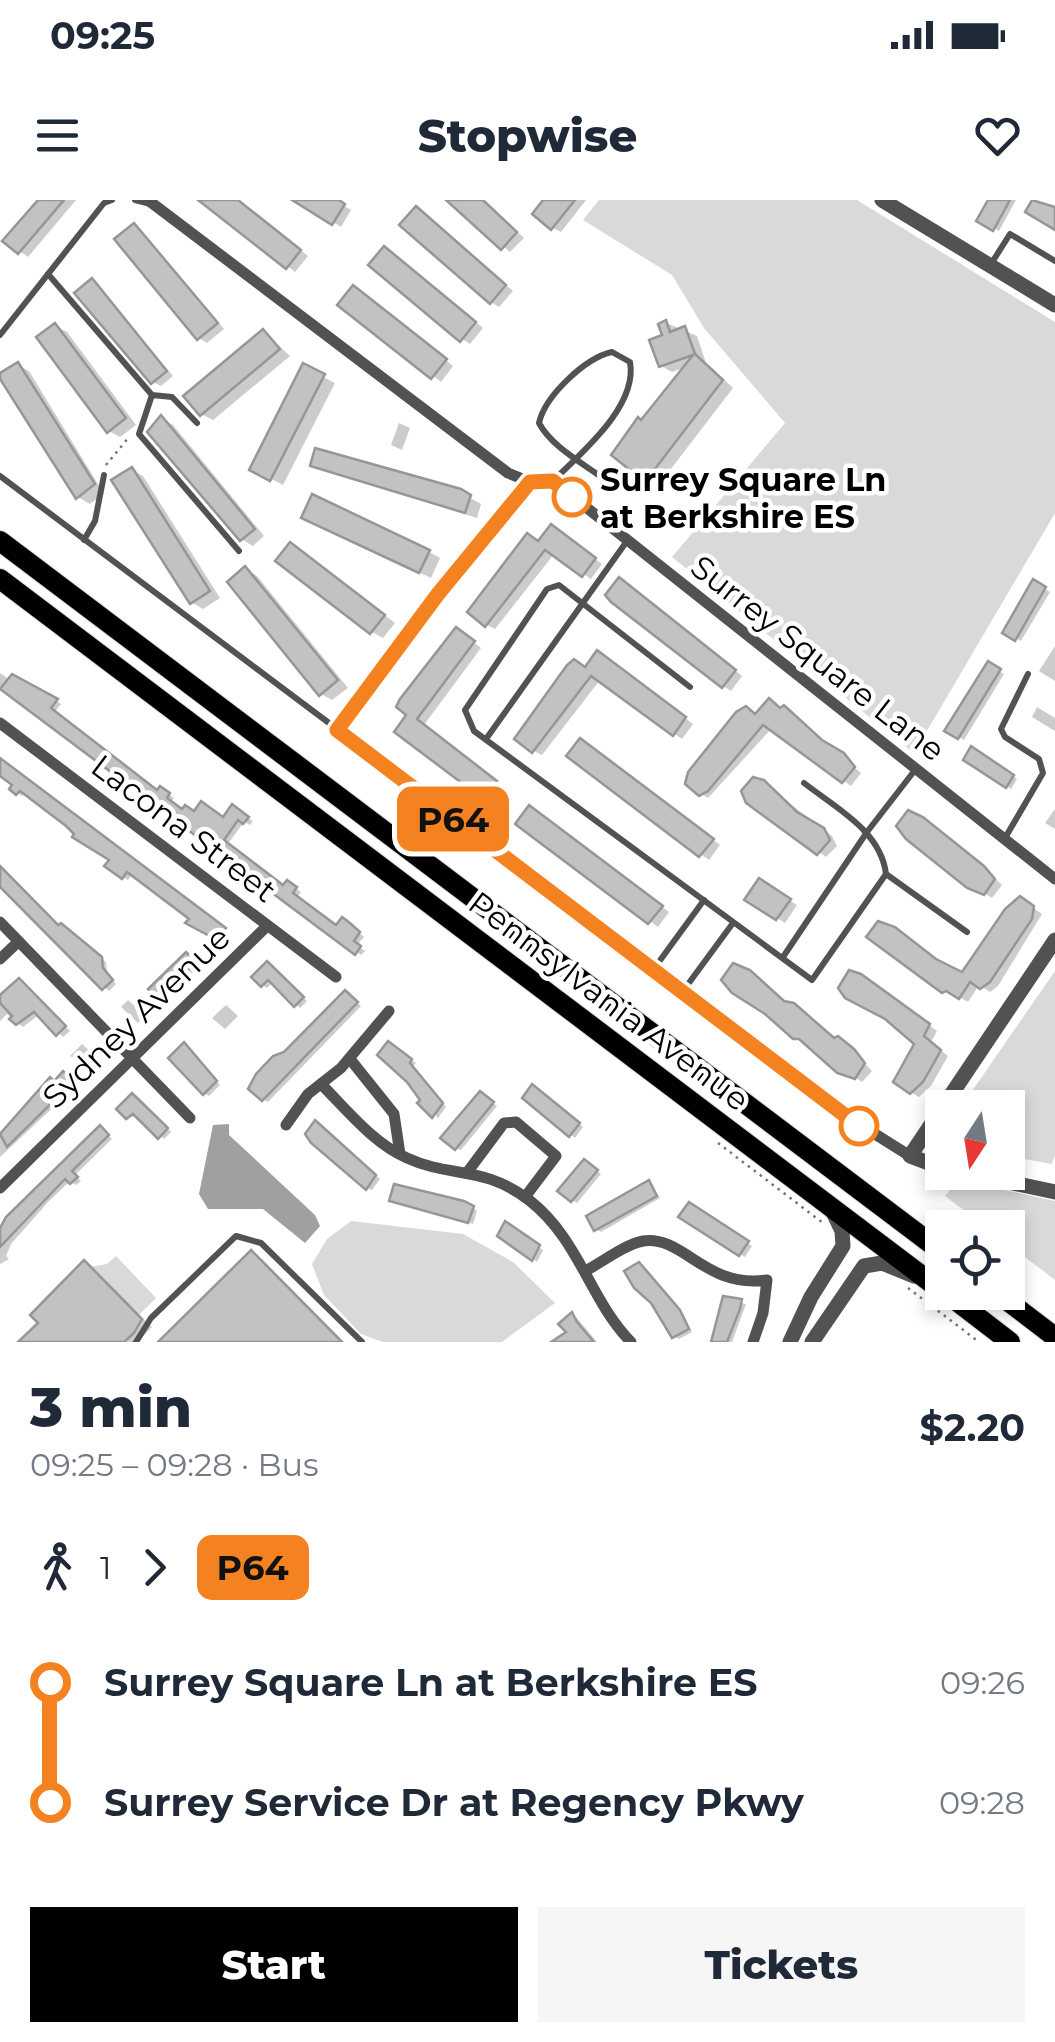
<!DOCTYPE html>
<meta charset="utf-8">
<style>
body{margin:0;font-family:Montserrat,sans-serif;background:#f6f6f7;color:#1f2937;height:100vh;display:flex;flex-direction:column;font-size:38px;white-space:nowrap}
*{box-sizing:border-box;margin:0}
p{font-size:32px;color:#747a83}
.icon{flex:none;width:55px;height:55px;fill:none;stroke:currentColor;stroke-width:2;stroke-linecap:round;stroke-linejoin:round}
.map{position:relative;height:1142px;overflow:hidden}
.panel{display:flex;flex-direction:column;background:#fff;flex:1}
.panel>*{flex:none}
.badge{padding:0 20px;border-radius:15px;font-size:35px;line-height:65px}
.needle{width:65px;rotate:192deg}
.tools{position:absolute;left:925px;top:890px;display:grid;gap:20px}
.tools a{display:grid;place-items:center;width:100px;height:100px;border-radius:0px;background:#fff;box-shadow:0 5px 15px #0003;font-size:50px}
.map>.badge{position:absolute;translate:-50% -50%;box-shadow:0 0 0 5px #fff}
.legs{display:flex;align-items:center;gap:15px;height:110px;padding:0 30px;font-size:32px}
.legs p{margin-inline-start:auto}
.headline{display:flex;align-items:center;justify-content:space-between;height:170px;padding:0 30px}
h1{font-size:55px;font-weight:800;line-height:75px}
.button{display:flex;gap:20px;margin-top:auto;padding:20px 30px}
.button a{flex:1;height:115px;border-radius:0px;background:#000;color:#fff;font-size:40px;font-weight:800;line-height:115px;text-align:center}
.button a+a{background:#f6f6f7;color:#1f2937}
ul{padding:0 30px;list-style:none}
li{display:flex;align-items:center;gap:35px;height:120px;font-size:38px}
li i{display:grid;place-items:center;width:15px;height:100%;margin:0 12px;background:currentColor}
li i::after{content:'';width:25px;height:25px;margin:-12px;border:8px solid;border-radius:50%;background:#fff}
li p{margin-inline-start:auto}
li:first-child i{background:linear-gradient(#0000 50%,currentColor 0)}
li:last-child i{background:linear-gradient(currentColor 50%,#0000 0)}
.status{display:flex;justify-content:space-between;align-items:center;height:70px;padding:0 50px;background:#fff;direction:ltr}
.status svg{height:28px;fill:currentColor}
header{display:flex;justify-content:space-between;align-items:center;height:130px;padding:0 30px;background:#fff;font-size:45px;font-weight:800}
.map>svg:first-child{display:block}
.green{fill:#d9d9d9}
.water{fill:#a0a0a0}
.shadow{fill:#0003}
.building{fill:#c2c2c2;stroke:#969696;stroke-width:2.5}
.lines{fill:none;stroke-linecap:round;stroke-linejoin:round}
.trunk-casing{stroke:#dbdbdb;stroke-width:22}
.path{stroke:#747474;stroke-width:2.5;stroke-dasharray:2.5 5;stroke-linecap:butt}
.service{stroke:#525252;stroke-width:6}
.minor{stroke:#525252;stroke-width:11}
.tertiary{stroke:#525252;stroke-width:15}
.trunk{stroke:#000;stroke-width:20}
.line-1-casing{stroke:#fff;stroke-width:22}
.line-1{stroke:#f58220;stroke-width:15}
.stop-1-dot{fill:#fff;stroke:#f58220;stroke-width:5}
.labels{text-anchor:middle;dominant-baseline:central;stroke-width:9;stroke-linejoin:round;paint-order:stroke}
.stop-label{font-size:32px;font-weight:bold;fill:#000;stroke:#fff;text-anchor:start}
.street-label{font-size:32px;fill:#000;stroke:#fff}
</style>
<div class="status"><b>09:25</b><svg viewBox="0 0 49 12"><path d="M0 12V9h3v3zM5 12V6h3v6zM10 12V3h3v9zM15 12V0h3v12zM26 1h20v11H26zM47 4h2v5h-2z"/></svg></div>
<header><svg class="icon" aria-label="menu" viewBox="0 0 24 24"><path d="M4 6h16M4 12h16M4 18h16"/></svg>Stopwise<svg class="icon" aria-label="heart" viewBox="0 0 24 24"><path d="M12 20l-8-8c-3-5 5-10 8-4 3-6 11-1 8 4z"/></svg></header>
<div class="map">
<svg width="1055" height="1142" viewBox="0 0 1055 1142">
<rect width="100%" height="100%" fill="#fff"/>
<g class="green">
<path d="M599,0H857L1055,122V313L914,553L672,357L785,223L704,128L672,75L583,20Z"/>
<path d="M1055,771V955L1052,964L1008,956V908L961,907Z"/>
<path d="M958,980L1055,1001V1080L1008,1044V1028L986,1027L945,996Z"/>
<path d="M351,1021L463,1034L513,1062L555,1103L502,1142H383L361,1134L324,1095L312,1064L327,1039Z"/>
<path d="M116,1056L156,1098L138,1116L89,1067L107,1064Z"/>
</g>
<path class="water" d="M229,924V935L315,1015L320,1026L305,1043L263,1009H208L199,994L213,925Z"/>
<g class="shadow">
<path d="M41,0H76L28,57L6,41Z"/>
<path d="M202,0H236L308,56L295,72Z"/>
<path d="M296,0H335L351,10L341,27Z"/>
<path d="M450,0H483L524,38L510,52Z"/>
<path d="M546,0H586L561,32L553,28Z"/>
<path d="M991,0H1016L999,31L980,20Z"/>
<path d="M424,14L513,91L499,107L491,102Z"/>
<path d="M135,26L224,129L207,143L199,138Z"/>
<path d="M393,54L483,128L470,144L462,139Z"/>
<path d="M92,81L173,176L161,186L153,182Z"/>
<path d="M361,93L453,166L441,182L341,104Z"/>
<path d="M666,123L697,136L706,163L733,188L657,287L646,280L642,222L686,167L672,172L661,166Z"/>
<path d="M55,126L67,132L136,225L120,237L109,231Z"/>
<path d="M264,132L290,156L213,220L201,214Z"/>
<path d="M18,165L29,171L104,294L90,304L78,297Z"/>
<path d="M304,167L335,183L283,285L252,269Z"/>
<path d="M162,219L173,225L264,336L253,346L241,339Z"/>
<path d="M399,223L410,228L402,250L391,245Z"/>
<path d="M313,265L470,298L481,304L477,318Z"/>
<path d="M132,270L143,276L220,398L203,409L191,402Z"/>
<path d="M316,324L429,352L440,358L431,378Z"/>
<path d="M560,332L602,364L591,379L554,354L495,429L487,425L540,343Z"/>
<path d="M302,352L395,423L383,438L372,432Z"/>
<path d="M246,369L257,376L348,488L332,500L321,494Z"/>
<path d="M1034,383L1050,392L1021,441L1005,432Z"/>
<path d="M628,384L742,476L731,491L723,486Z"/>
<path d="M465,435L481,448L424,525L503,587L492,602L397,532Z"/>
<path d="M1055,446V481L1039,471Z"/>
<path d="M606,458L693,524L682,539L600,480L542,555L534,551L586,469Z"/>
<path d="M988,465L1004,474L964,540L947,530Z"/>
<path d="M0,473L10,480L22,479L61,504L54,513L158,592L160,589L174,598L171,602L183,612L224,620L233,608L253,621L250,625L244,622L227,645L284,688L288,683L301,692L297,697L337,728L356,729L364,737L357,745L365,751L361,755L0,486Z"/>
<path d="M1037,507L1055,518V531L1032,517Z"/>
<path d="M784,508L861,573L851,586L772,528L708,598L700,593L757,516Z"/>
<path d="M589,546L720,645L709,660L569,556Z"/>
<path d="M972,549L1017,579L1011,589L966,559Z"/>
<path d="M0,560L229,733L223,740L189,723L193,719L133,673L128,680L123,677L112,659L68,624L26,593L22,596L12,589L16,585L0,573Z"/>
<path d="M763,583L832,636L837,646L826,657L748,601Z"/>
<path d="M1055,609V629L1045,623Z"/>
<path d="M538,613L669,712L658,727L519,623Z"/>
<path d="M976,660L1002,685L992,698L984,693Z"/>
<path d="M0,665L59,727L106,762L107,773L116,784L109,791L0,683Z"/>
<path d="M760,681L797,705L785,723L748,699Z"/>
<path d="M1028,704L1042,714L998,786L990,792L979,785L968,802L886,753L869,737L963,775Z"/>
<path d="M191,758L199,766L164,800L159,797Z"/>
<path d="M272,767L307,801L300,808L273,782L267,788L262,785Z"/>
<path d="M869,781L937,831L931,842L948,856L931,886L919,897L911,892L917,843Z"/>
<path d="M25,784L70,831L63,837L40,814L23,827L7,814L0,821V800Z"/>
<path d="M350,796L361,806L268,902L263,899L286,854Z"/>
<path d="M128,800L146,816L138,823L121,807Z"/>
<path d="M787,804L846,844L872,871L862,882L794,837Z"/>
<path d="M226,805L238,816L225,829L212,818Z"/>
<path d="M82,844L100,861L93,867L70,856Z"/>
<path d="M185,845L220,885L209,896L204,893Z"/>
<path d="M393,847L416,863L413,866L446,907L438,918L409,881Z"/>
<path d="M68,877L77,885L0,957V935L55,883Z"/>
<path d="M538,890L583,927L575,938L525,897Z"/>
<path d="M485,897L497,906L461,950L456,948Z"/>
<path d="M137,899L171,932L164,939L139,916L127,917Z"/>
<path d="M320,926L380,979L372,990L367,988Z"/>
<path d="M105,931L112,939L75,975L81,981L76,985L70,981L49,1001L11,1044L6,1056L9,1059L0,1064V1036Z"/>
<path d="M589,965L601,974L577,1003L572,1000Z"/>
<path d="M649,983L660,998L601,1032L596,1029Z"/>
<path d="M397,1003L473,1008L477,1011L473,1024Z"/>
<path d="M690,1005L752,1046L745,1057L682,1017Z"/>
<path d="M506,1024L543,1050L537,1062L500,1036Z"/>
<path d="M252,1053L263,1060L344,1142H161Z"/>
<path d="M84,1063L152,1127L137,1142H21Z"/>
<path d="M644,1068L684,1116L692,1132L679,1139L674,1136L627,1072Z"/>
<path d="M725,1099L746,1104L732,1142H711Z"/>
<path d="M572,1115L577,1118L597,1142H572Z"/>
</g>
<g class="building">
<path d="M38,0H64L18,54L2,41Z"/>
<path d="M198,0H238L301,50L286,69Z"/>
<path d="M292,0H339L345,4L332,25Z"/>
<path d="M446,0H483L517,32L501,50Z"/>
<path d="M543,0H575L551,30L532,14Z"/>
<path d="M988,0H1010L993,31L976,21Z"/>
<path d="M1032,0L1055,7V30L1025,12Z"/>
<path d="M416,6L506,85L490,104L399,25Z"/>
<path d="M134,23L218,123L197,140L114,39Z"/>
<path d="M384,46L476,122L460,142L368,65Z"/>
<path d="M92,78L167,171L151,184L74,93Z"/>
<path d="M353,85L447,159L431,179L337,105Z"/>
<path d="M666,120L670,132L685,126L695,154L723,180L645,282L611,255L638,217L641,220L693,155L659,167L649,140L662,135L658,124Z"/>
<path d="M55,123L126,218L107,233L36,137Z"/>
<path d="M263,129L280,149L200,216L183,196Z"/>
<path d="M18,162L95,284L76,299L0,179V173Z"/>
<path d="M303,163L325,174L270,281L249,270Z"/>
<path d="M161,215L255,329L240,341L147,232Z"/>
<path d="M315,248L461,289L471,295L465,313L310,266Z"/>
<path d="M132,267L210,391L190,404L111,280Z"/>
<path d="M312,294L430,350L419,373L301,318Z"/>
<path d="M551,324L596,358L582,377L545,350L485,427L467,412L527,333L538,341Z"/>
<path d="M290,342L385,415L370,434L275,361Z"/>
<path d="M245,366L338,480L319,496L227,382Z"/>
<path d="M619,377L736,470L722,488L611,402L605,395Z"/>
<path d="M1033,379L1046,387L1015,441L1002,433Z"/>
<path d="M456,427L475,441L417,519L497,581L483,599L394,532L406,515L396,507L400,499Z"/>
<path d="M597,450L686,517L673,536L591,476L532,553L514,539L567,465L574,459L585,467Z"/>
<path d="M988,461L1001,469L958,539L944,531Z"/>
<path d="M12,474L58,499L51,508L157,590L160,586L170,593L167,598L182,609L185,605L194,611L201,601L223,617L232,604L249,617L243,624L238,620L224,640L283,685L287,680L297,687L293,693L336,725L342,717L350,723L360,732L354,741L361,746L355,755L0,489Z"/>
<path d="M769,498L780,508L784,505L822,540L844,553L855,567L842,583L763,525L708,591L699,596L685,584L688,572L736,512L746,506L755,514Z"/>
<path d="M580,538L714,639L699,657L566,556Z"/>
<path d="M971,546L1014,575L1006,588L963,560Z"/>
<path d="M0,558L226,728L217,740L185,723L189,719L127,672L122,679L104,666L109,660L72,637L74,634L66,626L20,591L16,595L9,589L12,585L0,576Z"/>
<path d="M753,577L764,580L797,612L824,628L830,640L817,655L746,603L741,591Z"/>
<path d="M529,605L663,706L648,724L515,624Z"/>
<path d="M908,610L923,617L984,666L995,679L984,695L967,688L906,639L896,626Z"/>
<path d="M0,666L58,725L61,723L102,757L103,768L113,780L102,790L0,687Z"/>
<path d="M759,678L791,699L776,720L744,700Z"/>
<path d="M1020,696L1034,706L1032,719L990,782L980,789L970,782L959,799L946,791L942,793L866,737L878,721L895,727L936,759L962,772L1005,709Z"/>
<path d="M186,752L196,762L158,799L148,789Z"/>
<path d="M267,761L304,797L294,807L268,780L261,787L251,777Z"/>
<path d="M733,763L750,770L784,801L794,803L834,838L838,836L854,849L865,863L855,879L837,873L799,839H793L765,814L732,793L721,780Z"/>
<path d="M849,770L861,774L930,824L924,836L941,850L923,882L910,894L893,882L914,844L885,819L845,798L838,788Z"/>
<path d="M19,778L66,826L56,836L34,812L16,825L9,819L12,816L0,803V795Z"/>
<path d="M345,790L358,802L262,901L248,889L256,874L273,856L284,852Z"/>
<path d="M388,841L412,859L410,863L443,903L432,918L417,903L420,900L407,882L377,855Z"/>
<path d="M184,842L217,881L203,895L168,858Z"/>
<path d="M63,871L74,881L7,947L0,934L50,877L54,881Z"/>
<path d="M532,884L580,923L569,937L522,898Z"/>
<path d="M480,891L494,902L455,950L440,938Z"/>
<path d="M132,893L168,928L158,939L133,914L126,919L116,909Z"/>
<path d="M315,920L376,975L366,990L311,943L305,934Z"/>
<path d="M100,925L109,935L72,971L78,977L70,984L65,979L0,1047V1028L6,1017Z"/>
<path d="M584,959L598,970L571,1002L557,991Z"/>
<path d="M649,980L657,996L594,1031L586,1016Z"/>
<path d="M394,984L464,1001L474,1006L468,1023L389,1001Z"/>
<path d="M689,1002L749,1041L739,1056L678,1017Z"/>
<path d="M505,1021L540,1045L532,1061L497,1036Z"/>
<path d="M251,1050L342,1142H158Z"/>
<path d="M84,1060L142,1119L134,1133L124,1142H18L38,1123L30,1115Z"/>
<path d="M639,1062L680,1110L689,1129L672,1138L651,1103L634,1088L624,1071Z"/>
<path d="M723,1096L742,1099L740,1109L727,1142H711Z"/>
<path d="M572,1112L577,1122L594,1142H551L566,1132L558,1124Z"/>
</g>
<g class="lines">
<g class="trunk-casing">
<g id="trunk">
<path d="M0,341L942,1052"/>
<path d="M0,379L942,1091"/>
<path d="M945,1092L1010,1142"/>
<path d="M996,1092L1055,1137"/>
</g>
</g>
<g class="path">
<path d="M106,265L129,237"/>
<path d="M718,943L823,1023"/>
<path d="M908,1088L979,1142"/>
</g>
<g class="service">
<path d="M135,0L151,4"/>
<path d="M991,64L1010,34L1055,61"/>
<path d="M48,74L152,195L172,197L197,223"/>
<path d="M0,135L104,3L112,0"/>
<path d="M152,195L139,234L239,351"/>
<path d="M0,276L337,529"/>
<path d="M554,280C582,252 638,206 630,162L612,152C585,158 545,196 539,223C552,248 588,266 611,284"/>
<path d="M84,340L95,321L104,275"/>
<path d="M690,487L559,385L547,389L465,510L474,531L812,780L886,674"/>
<path d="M486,539L627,341"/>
<path d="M804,583C836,608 881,631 886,674L967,732"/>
<path d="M1005,638L1043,573L1039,559L1005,537L1001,529L1028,474"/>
<path d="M783,757L867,632L915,570"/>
<path d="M653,770L704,700"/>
<path d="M683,791L733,723"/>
<path d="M136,1142L151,1118L236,1036L261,1043L362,1142"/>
</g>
<g class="minor">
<path d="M148,0L508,273L530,282L553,281L1055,679"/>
<path d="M530,282L438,394L337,529L840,912L910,956"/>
<path d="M0,523L336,777"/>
<path d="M0,722L190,918"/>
<path d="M0,759L18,742"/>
<path d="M350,859L394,914L400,954"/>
<path d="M321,884C347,910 373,943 407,958C450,978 483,965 529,1000C580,1040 589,1099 631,1142"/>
<path d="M286,925L308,894L341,868L389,811"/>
<path d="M469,970L504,923L516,922L556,956L525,997"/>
<path d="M0,988L267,726"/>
<path d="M587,1070C604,1061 624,1045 643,1041C684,1035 705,1089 767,1080L763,1113L753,1142"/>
</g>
<g class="tertiary">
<path d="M882,0L1055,105"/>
<path d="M942,968L910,956L1055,740"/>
<path d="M962,972L1055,992"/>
<path d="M790,1142L811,1097L843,1046L842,1031L831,1008"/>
<path d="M812,1142L864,1066L882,1063L914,1076"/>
</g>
<use href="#trunk" class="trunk"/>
</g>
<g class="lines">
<g class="line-1-casing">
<path id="line-1" d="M572,297L553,281L530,282L438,394L337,530L859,926"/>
</g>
<use href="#line-1" class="line-1"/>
</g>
<g class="stop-1-dot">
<circle cx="572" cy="297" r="18"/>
<circle cx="859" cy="926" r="18"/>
</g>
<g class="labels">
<g class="stop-label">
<text x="600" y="279">Surrey Square Ln<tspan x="600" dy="37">at Berkshire ES</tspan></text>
</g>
<g class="street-label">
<text transform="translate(818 458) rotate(38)">Surrey Square Lane</text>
<text transform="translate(184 628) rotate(37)">Lacona Street</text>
<text transform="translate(609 801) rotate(37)">Pennsylvania Avenue</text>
<text transform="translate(136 817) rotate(-44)">Sydney Avenue</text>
</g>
</g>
</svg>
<div class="tools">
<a><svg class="needle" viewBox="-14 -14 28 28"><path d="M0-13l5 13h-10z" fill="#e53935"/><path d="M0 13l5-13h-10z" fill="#747a83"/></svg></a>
<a><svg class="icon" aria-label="locate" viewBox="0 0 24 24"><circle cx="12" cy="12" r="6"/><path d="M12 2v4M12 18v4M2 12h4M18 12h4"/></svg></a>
</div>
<b class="badge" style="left:453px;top:619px;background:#f58220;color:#111">P64</b>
</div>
<section class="panel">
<div class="headline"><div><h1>3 min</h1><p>09:25 – 09:28 · Bus</p></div><b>$2.20</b></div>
<div class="legs"><svg class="icon" aria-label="walk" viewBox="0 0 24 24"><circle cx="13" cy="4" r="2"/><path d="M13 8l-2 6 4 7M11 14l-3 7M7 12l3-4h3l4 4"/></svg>1<svg class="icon" aria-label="forward" viewBox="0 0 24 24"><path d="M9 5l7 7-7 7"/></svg><b class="badge" style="background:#f58220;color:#111">P64</b></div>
<ul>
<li><i style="color:#f58220"></i><b>Surrey Square Ln at Berkshire ES</b><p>09:26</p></li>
<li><i style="color:#f58220"></i><b>Surrey Service Dr at Regency Pkwy</b><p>09:28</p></li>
</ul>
<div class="button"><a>Start</a><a>Tickets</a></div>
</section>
